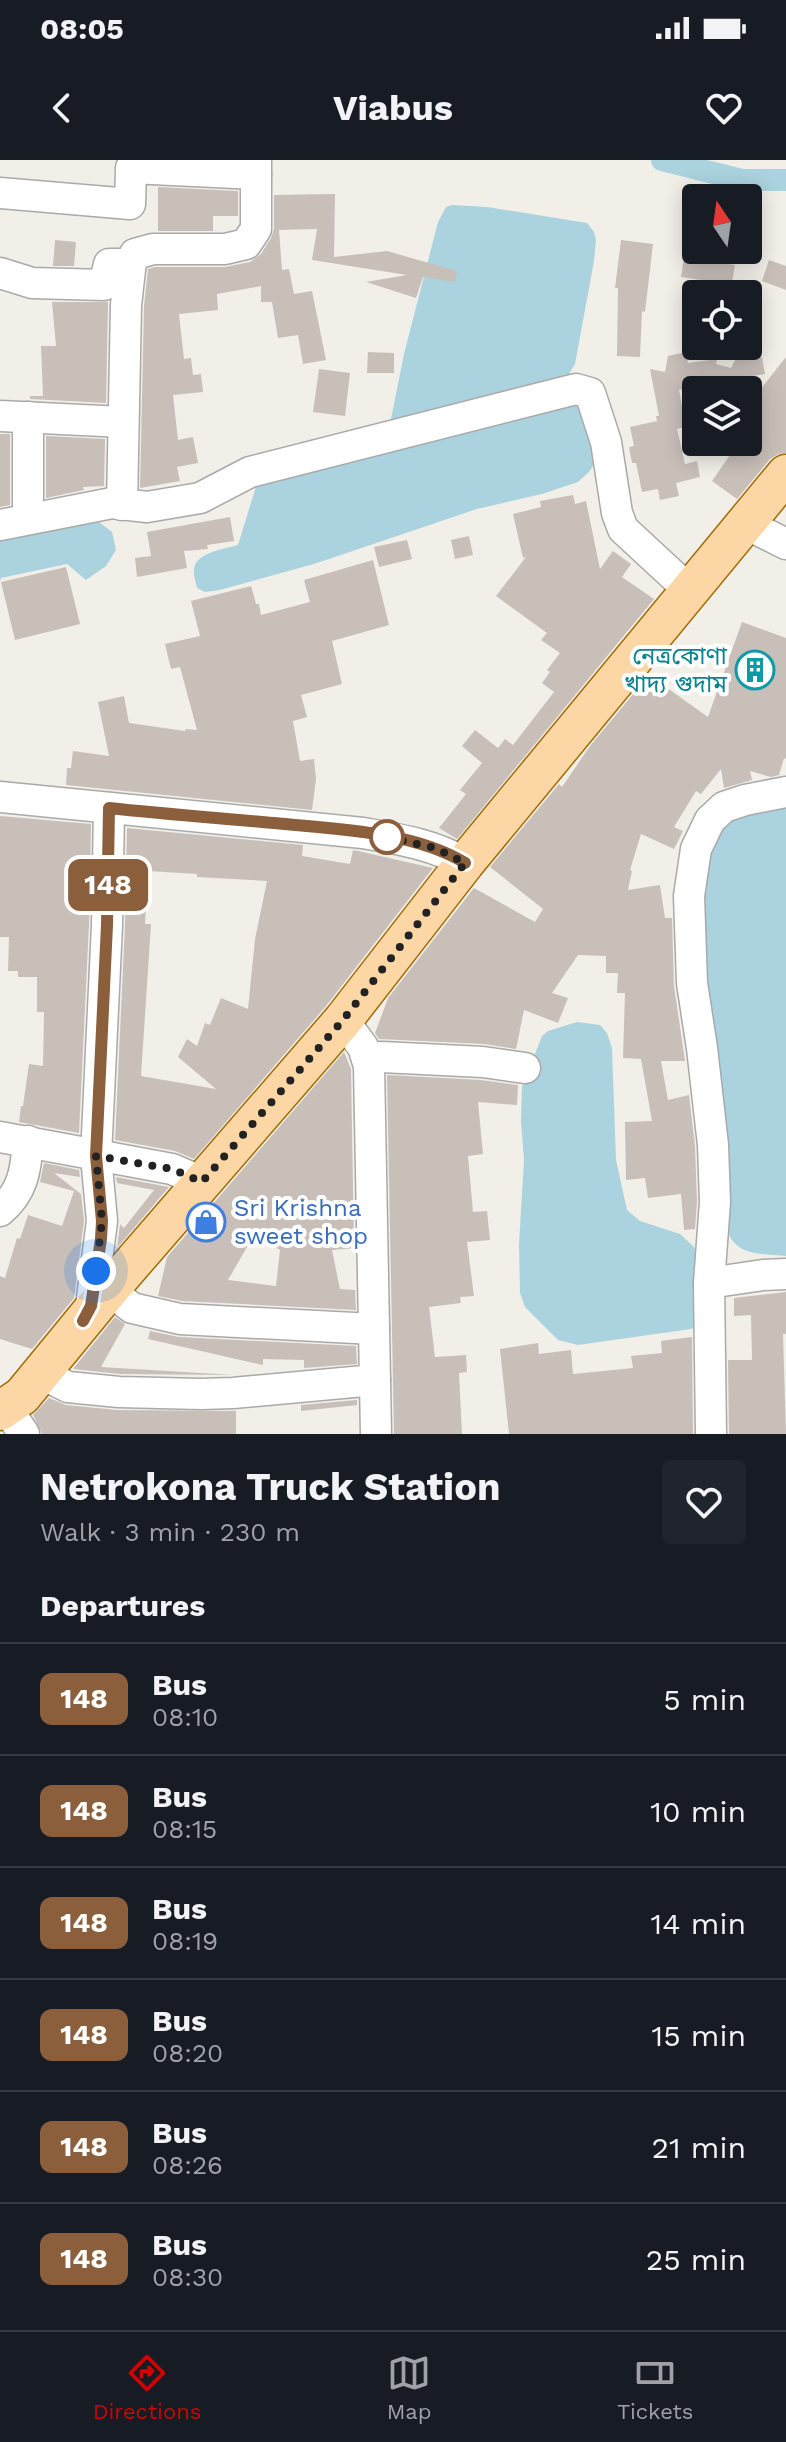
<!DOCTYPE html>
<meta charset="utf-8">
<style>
body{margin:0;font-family:"Work Sans","Noto Sans Bengali",sans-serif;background:#20242c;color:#f1f3f6;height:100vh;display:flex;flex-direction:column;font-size:30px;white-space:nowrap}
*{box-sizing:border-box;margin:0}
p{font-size:26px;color:#9ea1a6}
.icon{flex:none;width:44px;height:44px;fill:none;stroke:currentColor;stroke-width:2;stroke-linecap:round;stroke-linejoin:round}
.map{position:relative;height:1274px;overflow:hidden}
.sheet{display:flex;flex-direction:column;background:#171b24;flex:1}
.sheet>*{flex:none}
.badge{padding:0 16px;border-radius:12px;font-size:28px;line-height:52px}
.needle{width:52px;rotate:347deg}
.controls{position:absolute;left:682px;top:24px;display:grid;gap:16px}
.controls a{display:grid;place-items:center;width:80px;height:80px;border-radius:8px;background:#171b24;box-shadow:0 4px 20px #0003;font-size:40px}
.you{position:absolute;width:40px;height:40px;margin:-20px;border:6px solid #fff;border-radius:50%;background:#1a73e8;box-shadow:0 0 0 12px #1a73e833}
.map>.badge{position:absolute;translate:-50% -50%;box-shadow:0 0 0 4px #fff}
h2{padding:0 40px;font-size:30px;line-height:72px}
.round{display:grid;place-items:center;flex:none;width:84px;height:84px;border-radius:8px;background:#20242c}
.head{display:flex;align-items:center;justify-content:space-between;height:136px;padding:0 40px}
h1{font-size:38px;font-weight:700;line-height:60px}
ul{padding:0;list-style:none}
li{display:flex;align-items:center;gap:24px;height:112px;padding:0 40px;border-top:2px solid #363941}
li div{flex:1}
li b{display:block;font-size:30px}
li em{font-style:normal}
li .badge{min-width:88px;font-weight:700;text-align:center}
.status{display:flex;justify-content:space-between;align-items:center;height:56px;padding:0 40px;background:#171b24;direction:ltr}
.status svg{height:22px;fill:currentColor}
header{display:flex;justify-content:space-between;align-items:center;height:104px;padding:0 40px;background:#171b24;font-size:36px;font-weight:700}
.tabs{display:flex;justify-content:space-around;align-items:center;height:112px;border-top:2px solid #363941;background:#171b24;font-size:22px;color:#9ea1a6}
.tabs a{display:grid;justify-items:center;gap:4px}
.tabs .active{color:#d40000}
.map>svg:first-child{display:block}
.water{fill:#aad3df}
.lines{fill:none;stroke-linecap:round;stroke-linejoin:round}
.canal{stroke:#aad3df;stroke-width:22}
.building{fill:#c7bfb8;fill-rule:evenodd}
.minor-casing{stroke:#a9a9a9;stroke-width:33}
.major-casing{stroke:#a06b00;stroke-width:41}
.minor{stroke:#fff;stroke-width:30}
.major{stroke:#fcd6a4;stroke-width:38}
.line-casing{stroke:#fff;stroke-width:18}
.line{stroke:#8b5e3c;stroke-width:12}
.walk{stroke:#222;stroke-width:8;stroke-dasharray:0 14.4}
.stop-dot{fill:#fff;stroke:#8b5e3c;stroke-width:4}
.labels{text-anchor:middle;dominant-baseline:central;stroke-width:8;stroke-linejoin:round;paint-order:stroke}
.culture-label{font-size:24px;fill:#0d838f;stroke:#fff;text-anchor:end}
.shop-label{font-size:24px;fill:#366cbe;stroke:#fff;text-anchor:start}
</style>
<div class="status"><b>08:05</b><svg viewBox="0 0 49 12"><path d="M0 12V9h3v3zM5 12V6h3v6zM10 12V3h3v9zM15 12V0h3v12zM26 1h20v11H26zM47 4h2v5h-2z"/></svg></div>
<header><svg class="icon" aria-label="back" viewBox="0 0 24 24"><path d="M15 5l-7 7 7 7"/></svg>Viabus<svg class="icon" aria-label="heart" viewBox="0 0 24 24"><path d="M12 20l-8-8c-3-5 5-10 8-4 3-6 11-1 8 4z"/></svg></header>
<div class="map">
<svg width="786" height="1274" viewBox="0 0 786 1274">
<rect width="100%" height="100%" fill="#f2efe9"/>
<g class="water">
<path d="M452,45L487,47L587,63L594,72L596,80L594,101L575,204L562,225L390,264L404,194L438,62L446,47Z"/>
<path d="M568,240L588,247L595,303L589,312L578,322L542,334L477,349L314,404L220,430L205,432L197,428C196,423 193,414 194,409C196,392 225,389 238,385L257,323Z"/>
<path d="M95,359L112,372L116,390L106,406L86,420L67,404L1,418L0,421V375Z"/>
<path d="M786,647V1096C761,1093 734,1097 727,1068L705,824L703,718L716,669L737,658Z"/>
<path d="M577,862L600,865L607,873L612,888L616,1000L627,1050L640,1061L680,1074L694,1087L698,1098L701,1164L691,1169L578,1185L558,1180L525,1147L520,1133L519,1084L524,1000L521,962L522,927L542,876L548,871Z"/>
</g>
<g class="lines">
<path class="canal" d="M662,0L742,20H786"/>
</g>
<g class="building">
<path d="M158,27L238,31V56H213V71H158Z"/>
<path d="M335,34L334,97L387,91L457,111L455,122L423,117L416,138L366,122L407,115L312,100L317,69L279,70L282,110L289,109L294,134L312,131L326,200L303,204L298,175L278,178L272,142H261V126L217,134L218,150L179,154L184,199L191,198L193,215L201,214L203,232L173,235L178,280L193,277L198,303L177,307L180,321L140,328L144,146L148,109L155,107H225L250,102L261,94L271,78L274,69V35Z"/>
<path d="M55,80L76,82L74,106H53Z"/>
<path d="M621,80L653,84L645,152L642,151L640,197L617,196L618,128H615Z"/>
<path d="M685,91L712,96L711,101L735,105L730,134L713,132L714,122L681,117Z"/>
<path d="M769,100L786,106V130L762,121Z"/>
<path d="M52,142H108L106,243L30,239V236H43L41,186H56Z"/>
<path d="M735,186H760L765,214L693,225L694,227L679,230L686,267L677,269L685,304L697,301L700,317L676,323L679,336L660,340L658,329L642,332L636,303H632L629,287L634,286L630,267L657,261L656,256H659L650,209L665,212L668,196L686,192L688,203L717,199L716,204L731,208L737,196Z"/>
<path d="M368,192L394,193V213H367Z"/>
<path d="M786,197V293L778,294L770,299L737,339L712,321L739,282H748V245Z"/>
<path d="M319,209L350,213L345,256L313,252Z"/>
<path d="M0,274H10V345L0,347Z"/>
<path d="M46,276L105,279L104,326L83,327L84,330L46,338Z"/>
<path d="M573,335L575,344L586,341L600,409L613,391L631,404L622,417L654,439L457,679L439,668L466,634L460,630L482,603L462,586L475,570L498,588L505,579L513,585L554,532L542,523L550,512L547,510L560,493L541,480L547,473L496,436L526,397L523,398L513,354L541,347L540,341Z"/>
<path d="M230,357L234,381L207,385L208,389L184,391L187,408L137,417L135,398L151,396L147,372Z"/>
<path d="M469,376L473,395L455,399L451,380Z"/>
<path d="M407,380L412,399L379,407L374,387Z"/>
<path d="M373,400L389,465L332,481L342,524L301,535L307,557L293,561L300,601L314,599L316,619L312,650L66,625L67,608H71L73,591L109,596L98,542L124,536L129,563L185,571L186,569L197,570L180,507L171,509L165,484L200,476L191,441L251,426L256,444H259L261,455L310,442L304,420Z"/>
<path d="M66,407L80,464L15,480L1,422Z"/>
<path d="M742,462L786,478V599L784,598L779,615L771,617L750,611L752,620L724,628L721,609L701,634L696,631L674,667L683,671L674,689L641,674L630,710L632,711L628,730L660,725L665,758H672L674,826L685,901H661L668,940L689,935L695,986L697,1042L695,1069L684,1070L681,1034L648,1038L645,1018L626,1020L625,962L652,961L641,899L623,898L625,833H617L618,813H606V796L578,795L552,833L568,838L558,863L524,850L516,889L484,884L379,879L375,873L388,838L474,728L535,762L543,749L490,707L559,624L562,627L590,586L649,515L708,557Z"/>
<path d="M0,656L91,664L89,764L79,973L19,962L21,946H23L29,904L43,906L44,852H37V817H18V811H8L9,777H0Z"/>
<path d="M127,668L303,685L302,696L350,704L353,690L358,691L433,708L326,846L194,999L175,991L115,980L125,765ZM148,711L197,714V717L267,721L255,779L248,849L221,838L210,865L205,863L197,886L187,879L178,897L216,929L141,916L151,764H145Z"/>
<path d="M344,892L351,909L354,1088L332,1090L340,1129L355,1130L356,1150L182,1141L158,1136L167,1097ZM254,1075L280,1090L276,1126L228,1120Z"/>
<path d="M387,915L481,920L518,925L517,945L478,942L483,994L468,996L473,1052L487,1051L490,1080L467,1082L474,1136L460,1137L461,1143L429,1147L435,1197L466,1195L467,1212L459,1213L462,1274H394Z"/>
<path d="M44,1003L79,1010L80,1017L54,1013L81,1034L84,1061L74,1138L32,1189L0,1179V1116L5,1118L17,1078L20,1079L28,1055L62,1066L74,1031L40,1022Z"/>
<path d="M116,1017L169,1027L117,1088L120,1064L124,1068L154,1030L117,1023Z"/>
<path d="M786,1132V1174H783L786,1274H729L728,1200H752L751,1155L734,1156V1138Z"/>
<path d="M115,1157L125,1164L101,1207L234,1215L120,1214L73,1209Z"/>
<path d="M150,1171L179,1177L356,1186L357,1204L304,1208V1200L263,1199V1205L148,1179Z"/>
<path d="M692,1177L693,1274H509L500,1189L538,1183L539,1194L571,1190L573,1214L633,1208L631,1196L662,1193L661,1181Z"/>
<path d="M49,1238L66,1245L117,1250L236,1251V1274H42L33,1255Z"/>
<path d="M357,1240V1245L301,1251V1245Z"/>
</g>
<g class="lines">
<g class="minor-casing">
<g id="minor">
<path d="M0,33L130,44L131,8L256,14"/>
<path d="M0,113L32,123L104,125L109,104H131"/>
<path d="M0,256L123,262"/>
<path d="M122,345L126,145L131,101L135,94L153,89H225L246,84L256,69V0"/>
<path d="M28,359V257"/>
<path d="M746,364L786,384"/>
<path d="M0,365L112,343L147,347L200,338L250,312L576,229L590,233L606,282L617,353L623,369L690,431"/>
<path d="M0,637L363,673C398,679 433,684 465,703"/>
<path d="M343,860L363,887L369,906L376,1274"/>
<path d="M367,898L382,897L483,902L525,908"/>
<path d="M0,977L172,1009L202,1022"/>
<path d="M0,1051C23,1032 26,1010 28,981"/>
<path d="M709,1123L763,1115L786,1114"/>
<path d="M109,1130L132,1148L180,1159L374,1169"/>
<path d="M86,1156L91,1146L102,1061L96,996L107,765L109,648"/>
<path d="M40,1213L68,1227L119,1232L201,1234L233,1233L375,1220"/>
<path d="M6,1247L24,1274"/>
<path d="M711,1274L709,1123L715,1042L713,985L702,888L692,823L689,736L696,689L710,660L724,647L745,640L786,632"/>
</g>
</g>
<g class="major-casing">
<path id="major" d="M0,1251L22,1236L109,1130L343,860L465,703L786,314"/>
</g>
<use href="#minor" class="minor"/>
<use href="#major" class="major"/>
</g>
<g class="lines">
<g class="line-casing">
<path id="line" d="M83,1161L91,1146L101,1079L102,1061L96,996L107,765L109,648C164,654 219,658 274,663C335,669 412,671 465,703"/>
</g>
<use href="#line" class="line"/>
<path class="walk" d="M96,1111L102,1061L96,996L172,1009L202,1022L343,860L465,703L435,688L381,676L387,677"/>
</g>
<defs>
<g id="building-ring" transform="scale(2)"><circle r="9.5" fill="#fff" stroke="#0f9aa8" stroke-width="1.5"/><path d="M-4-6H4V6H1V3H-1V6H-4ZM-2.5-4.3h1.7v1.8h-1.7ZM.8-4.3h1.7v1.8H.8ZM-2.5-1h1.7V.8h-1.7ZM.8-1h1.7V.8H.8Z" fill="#0f9aa8"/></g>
<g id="shop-ring" transform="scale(2)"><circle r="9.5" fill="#fff" stroke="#3f7fe0" stroke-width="1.5"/><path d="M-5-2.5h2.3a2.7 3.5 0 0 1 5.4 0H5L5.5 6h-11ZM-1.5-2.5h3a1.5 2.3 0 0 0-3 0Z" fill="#3f7fe0"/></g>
</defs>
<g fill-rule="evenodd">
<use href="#building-ring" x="755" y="510"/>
<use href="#shop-ring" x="206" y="1062"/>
</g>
<circle class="stop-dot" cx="387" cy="677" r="16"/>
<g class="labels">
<g class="culture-label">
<text x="727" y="496">‌নেত্র‌কোণা<tspan x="727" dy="28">খাদ্য গুদাম</tspan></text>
</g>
<g class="shop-label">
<text x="234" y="1048">Sri Krishna<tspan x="234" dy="28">sweet shop</tspan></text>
</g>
</g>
</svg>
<div class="controls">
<a><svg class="needle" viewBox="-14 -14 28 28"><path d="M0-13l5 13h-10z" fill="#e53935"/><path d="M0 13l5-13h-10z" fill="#9ea1a6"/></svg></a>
<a><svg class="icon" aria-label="locate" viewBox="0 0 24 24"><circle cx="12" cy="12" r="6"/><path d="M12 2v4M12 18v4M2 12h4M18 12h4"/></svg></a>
<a><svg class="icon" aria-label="layers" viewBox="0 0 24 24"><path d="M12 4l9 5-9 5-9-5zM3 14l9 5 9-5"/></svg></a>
</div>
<div class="you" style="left:96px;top:1111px"></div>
<b class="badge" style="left:108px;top:725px;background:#8b5e3c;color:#fff">148</b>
</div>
<section class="sheet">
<div class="head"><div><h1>Netrokona Truck Station</h1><p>Walk · 3 min · 230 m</p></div><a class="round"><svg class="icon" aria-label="heart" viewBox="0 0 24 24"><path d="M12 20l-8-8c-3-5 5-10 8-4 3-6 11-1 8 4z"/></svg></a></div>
<h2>Departures</h2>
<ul>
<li><span class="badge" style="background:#8b5e3c;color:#fff">148</span><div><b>Bus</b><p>08:10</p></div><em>5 min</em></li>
<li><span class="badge" style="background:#8b5e3c;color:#fff">148</span><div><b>Bus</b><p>08:15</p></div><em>10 min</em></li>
<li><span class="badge" style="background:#8b5e3c;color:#fff">148</span><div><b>Bus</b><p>08:19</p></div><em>14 min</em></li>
<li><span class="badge" style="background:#8b5e3c;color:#fff">148</span><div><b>Bus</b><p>08:20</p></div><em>15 min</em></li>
<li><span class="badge" style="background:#8b5e3c;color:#fff">148</span><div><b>Bus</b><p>08:26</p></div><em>21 min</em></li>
<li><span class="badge" style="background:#8b5e3c;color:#fff">148</span><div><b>Bus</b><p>08:30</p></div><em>25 min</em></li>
</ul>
</section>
<nav class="tabs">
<a class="active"><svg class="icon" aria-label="directions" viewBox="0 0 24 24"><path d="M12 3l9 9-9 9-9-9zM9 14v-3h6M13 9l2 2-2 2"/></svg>Directions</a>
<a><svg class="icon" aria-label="map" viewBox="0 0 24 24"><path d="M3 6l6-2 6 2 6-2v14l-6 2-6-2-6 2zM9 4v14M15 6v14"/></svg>Map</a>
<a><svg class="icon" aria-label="tickets" viewBox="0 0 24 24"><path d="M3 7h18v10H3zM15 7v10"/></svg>Tickets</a>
</nav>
